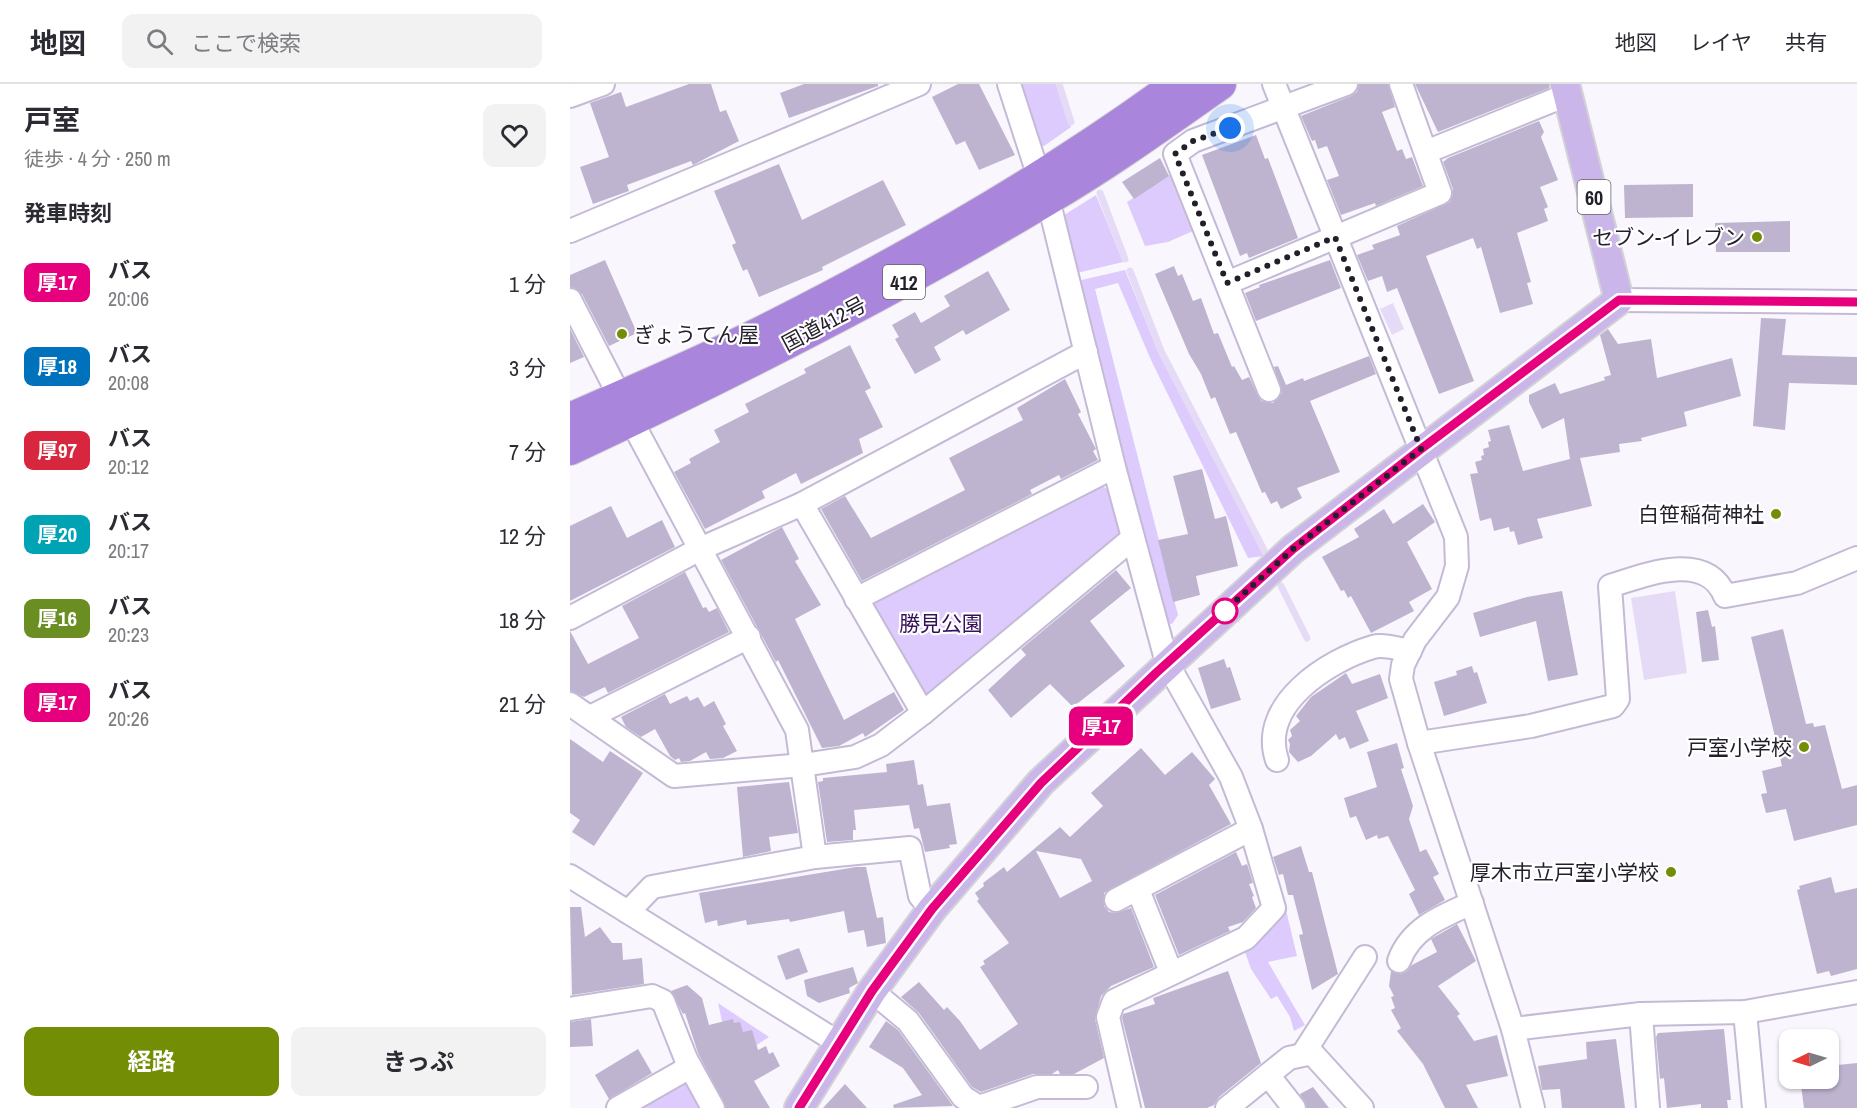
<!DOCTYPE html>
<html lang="ja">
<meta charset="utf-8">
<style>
body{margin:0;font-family:"Archivo Narrow","Noto Sans JP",sans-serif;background:#f2f2f3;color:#2b2b33;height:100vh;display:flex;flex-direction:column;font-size:22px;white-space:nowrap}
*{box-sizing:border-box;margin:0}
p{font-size:20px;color:#7c7c81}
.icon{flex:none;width:33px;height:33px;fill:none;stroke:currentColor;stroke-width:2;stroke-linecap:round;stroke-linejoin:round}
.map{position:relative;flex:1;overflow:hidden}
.drawer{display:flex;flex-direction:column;background:#fff;width:570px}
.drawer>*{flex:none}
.badge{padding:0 12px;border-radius:9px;font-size:21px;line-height:39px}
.needle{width:39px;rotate:265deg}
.tools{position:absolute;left:1209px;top:945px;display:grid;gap:12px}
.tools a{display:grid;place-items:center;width:60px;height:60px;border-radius:12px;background:#fff;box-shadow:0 2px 4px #0004;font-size:30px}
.you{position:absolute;width:30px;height:30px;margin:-15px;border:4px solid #fff;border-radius:50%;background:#1a73e8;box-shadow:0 0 0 9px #1a73e833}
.map>.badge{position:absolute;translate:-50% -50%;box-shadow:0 0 0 3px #fff}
h2{padding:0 24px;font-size:22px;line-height:54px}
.round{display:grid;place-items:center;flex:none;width:63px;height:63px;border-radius:12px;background:#f2f2f3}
.head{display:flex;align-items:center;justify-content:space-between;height:102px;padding:0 24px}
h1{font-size:28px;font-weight:700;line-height:45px}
.primary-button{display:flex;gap:12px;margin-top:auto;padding:12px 24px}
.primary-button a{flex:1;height:69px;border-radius:12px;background:#738d04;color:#fff;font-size:24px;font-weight:700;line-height:69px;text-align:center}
.primary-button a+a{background:#f2f2f3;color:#2b2b33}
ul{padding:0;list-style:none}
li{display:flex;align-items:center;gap:18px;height:84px;padding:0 24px}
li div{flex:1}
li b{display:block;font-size:22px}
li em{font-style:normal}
li .badge{min-width:66px;font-weight:700;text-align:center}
header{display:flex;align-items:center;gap:36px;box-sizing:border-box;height:84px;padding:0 30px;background:#fff;border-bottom:2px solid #e1e1e2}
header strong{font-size:28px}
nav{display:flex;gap:33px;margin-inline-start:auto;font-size:21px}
.search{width:420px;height:54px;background:#f2f2f3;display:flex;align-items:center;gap:15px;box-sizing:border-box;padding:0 21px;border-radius:12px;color:#7c7c81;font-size:22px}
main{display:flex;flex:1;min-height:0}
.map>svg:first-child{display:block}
.green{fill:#ddcbfd}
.water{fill:#e5dbf6}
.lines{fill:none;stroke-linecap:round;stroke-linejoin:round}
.stream{stroke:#e5dbf6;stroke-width:7}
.building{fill:#beb4d0;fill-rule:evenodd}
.minor-casing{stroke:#c4bad6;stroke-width:26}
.major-casing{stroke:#d3d2d4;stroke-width:32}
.highway-casing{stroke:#d3d2d4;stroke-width:34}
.minor{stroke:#fff;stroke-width:22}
.major{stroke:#cbb6ea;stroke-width:28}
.highway{stroke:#a986dc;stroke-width:32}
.line-casing{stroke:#fff;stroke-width:14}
.line{stroke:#e6007e;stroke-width:9}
.walk{stroke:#231f2a;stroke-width:6;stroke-dasharray:0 10.8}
.poi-dot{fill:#738d04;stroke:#fff;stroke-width:2}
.stop-dot{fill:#fff;stroke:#e6007e;stroke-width:3}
.labels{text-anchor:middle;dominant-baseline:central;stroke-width:4.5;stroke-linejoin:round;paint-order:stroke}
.shield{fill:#fff;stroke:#65626a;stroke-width:1.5}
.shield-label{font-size:20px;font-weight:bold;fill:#231f2a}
.poi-label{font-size:21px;fill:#231f2a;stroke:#fff;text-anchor:end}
.street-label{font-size:21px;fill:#231f2a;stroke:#fff}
.park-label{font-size:21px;fill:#36105b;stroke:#fff}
</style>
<header>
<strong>地図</strong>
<div class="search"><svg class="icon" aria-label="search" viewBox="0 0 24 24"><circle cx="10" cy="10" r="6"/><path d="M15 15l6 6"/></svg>ここで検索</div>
<nav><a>地図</a><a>レイヤ</a><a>共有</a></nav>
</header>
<main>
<section class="drawer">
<div class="head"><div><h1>戸室</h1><p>徒歩 · 4 分 · 250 m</p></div><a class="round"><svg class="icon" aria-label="heart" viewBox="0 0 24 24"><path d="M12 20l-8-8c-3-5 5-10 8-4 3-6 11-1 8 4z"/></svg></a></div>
<h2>発車時刻</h2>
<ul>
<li><span class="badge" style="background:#e6007e;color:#fff">厚17</span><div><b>バス</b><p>20:06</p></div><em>1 分</em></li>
<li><span class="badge" style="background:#0072bc;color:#fff">厚18</span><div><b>バス</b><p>20:08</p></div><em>3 分</em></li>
<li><span class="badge" style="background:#d7263d;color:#fff">厚97</span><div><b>バス</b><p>20:12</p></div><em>7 分</em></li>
<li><span class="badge" style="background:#00a3b4;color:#fff">厚20</span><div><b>バス</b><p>20:17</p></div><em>12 分</em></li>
<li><span class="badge" style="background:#6b8e23;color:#fff">厚16</span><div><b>バス</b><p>20:23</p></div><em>18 分</em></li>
<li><span class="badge" style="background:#e6007e;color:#fff">厚17</span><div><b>バス</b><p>20:26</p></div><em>21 分</em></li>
</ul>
<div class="primary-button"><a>経路</a><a>きっぷ</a></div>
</section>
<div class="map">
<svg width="1287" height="1024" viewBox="0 0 1287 1024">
<rect width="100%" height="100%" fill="#f9f7fd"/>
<g class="green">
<path d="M450,0H487L501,43L474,62L468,61Z"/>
<path d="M603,89L623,139V147L598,158L575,162L557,118Z"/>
<path d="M526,111L553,178L507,189L491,133Z"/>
<path d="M555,186L589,270L694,472L678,474L581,276L548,199L525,205L608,531L602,540L593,538L507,197Z"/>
<path d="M531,401L540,407L550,447L545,456L361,611L351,608L303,526L306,518Z"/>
<path d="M716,826L727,872L698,878L735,941L724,947L720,933L707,912L701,915L681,885L675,868Z"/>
<path d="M148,919L199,953L161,978Z"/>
<path d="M110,999L120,1000L133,1024H67Z"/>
</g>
<g class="water">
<path d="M823,219L834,245L822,251L810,225Z"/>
<path d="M1105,507L1117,589L1074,596L1061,514Z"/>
</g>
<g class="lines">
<g class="stream">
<path d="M489,0L501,38"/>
<path d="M530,109L555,175"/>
<path d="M560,187L591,267L694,466"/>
<path d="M711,502L737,554"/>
</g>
</g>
<g class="building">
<path d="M119,0H141L150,28L156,26L169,57L123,81L121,77L57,101L59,107L23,120L10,83L39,73L20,19L51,8L56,23Z"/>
<path d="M234,0H308V2L219,34L210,9Z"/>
<path d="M388,0H409L445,71L409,86L395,57L386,61L362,13Z"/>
<path d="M789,0H818L825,23L812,28L827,67L832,65L836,75L842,73L853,102L806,122L805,119L771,131L757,96L769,92L757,62L748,65L745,56L742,57L731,32L781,12L787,8Z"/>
<path d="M845,0H979V4L868,48Z"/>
<path d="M969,37L974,48L971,53L988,96L970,103L978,123L974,125L978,137L947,149L961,198L957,199L963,220L930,229L911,163L907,165L903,154L856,172L904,297L869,310L827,204L817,208L812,192L798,197L787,171L804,165L802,161L830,151L827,142L880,118L883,105L873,78L878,74Z"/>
<path d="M686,51L695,75L698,74L728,154L679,174L677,169L670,172L632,71Z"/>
<path d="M590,74L599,92L564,115L552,98Z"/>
<path d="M209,80L232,136L313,96L336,141L252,183L253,186L189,213L177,185L173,187L162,161L166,159L144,107Z"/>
<path d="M1123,100V133L1055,134L1054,101Z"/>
<path d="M1220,137V168H1146L1145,139Z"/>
<path d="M35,176L67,249L39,262L12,210L0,203V191Z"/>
<path d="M760,176L771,204L686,237L675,209L690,203L689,201Z"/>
<path d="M604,182L608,192L612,190L623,217L631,214L644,250L648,249L662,283L664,282L672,296L679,293L691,317L703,319L712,309L704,283L708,282L716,301L733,294L734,297L799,272L806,290L740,317L770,388L727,404L732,414L711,425L707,417L701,420L695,408L692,409L666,348L660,350L645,313L641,315L631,290L619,270L585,190Z"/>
<path d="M418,187L440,226L396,251L393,246L364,263L371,276L345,290L325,255L329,253L322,241L345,228L351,239L380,222L374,212Z"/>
<path d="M1191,234L1216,235L1212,271L1287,273V301L1219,299L1215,346L1183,342Z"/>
<path d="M0,245L14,273L0,279Z"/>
<path d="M1038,245L1048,260L1081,255L1087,294L1162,274L1171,312L1114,328L1117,342L1071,354L1072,357L1049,360L1050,368L1010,374L1022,422L967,435L973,454L948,461L944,447L940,448L939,443L924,447L921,434L910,437L900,390L908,389L905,378L912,376L911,372L914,371L913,365L919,363L918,358L921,357L918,346L939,341L953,387L1000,375L994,334L972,345L959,318V311L985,299L990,310L1035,296L1034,293L1041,291L1030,251Z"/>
<path d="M280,261L301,304L295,307L313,343L289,355L293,369L231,400L226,389L192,407L195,414L135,445L104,388L121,379L119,375L150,358L144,346L179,328L175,320L236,289L234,285Z"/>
<path d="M495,295L511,328L508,330L526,365L523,367L528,376L491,395L489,391L460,406L462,410L292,497L251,425L275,412L301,454L395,406L379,374L453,336L447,324Z"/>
<path d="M632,385L645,435L656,432L668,482L626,492L630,511L603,518L588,456L618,450L603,392Z"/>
<path d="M853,420L865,438L837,458L862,505L839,518L844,527L801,549L781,512L778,514L774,506L771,507L752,473L789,453L784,445L814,425L823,440Z"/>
<path d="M41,422L57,454L92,436L105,463L0,517V442Z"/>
<path d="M212,443L229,475L225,477L251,521L225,535L274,636L324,608L334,626L295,653L293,649L269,662L252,664L208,576L206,578L151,476Z"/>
<path d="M546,486L561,504L520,537L555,582L503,623L480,600L441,634L418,606L456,571L451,565Z"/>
<path d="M115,488L133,524L136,523L139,528L147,524L159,548L38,609L35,603L14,613L0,607V547L18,580L69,554L52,522Z"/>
<path d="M992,507L1008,591L978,597L966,537L910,553L903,529L957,513Z"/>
<path d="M1138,526L1142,543L1145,542L1149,576L1132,578L1126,528Z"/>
<path d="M1213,545L1236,640L1243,639L1244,643L1255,641L1272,705L1287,701V741L1224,757L1216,725L1196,729L1191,710L1197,709L1192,687L1212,682L1181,553Z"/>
<path d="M654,575L657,584L660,583L671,616L641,625L628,584Z"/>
<path d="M902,582L904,589L907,588L917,619L874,632L864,598L887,591L886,587Z"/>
<path d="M776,589L782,600L810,590L818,614L786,627L799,657L780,665L775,653L769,656L766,650L741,672L728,678L719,668L720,660L718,656L722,652L720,646L730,637L726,632L741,613Z"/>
<path d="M95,610L100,620L117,612L120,617L128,613L134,623L144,617L156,640L153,642L167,667L153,674L140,675L136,668L120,677L111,678L109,674L105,676L100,672L85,645L71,653L56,643L51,633Z"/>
<path d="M0,655L33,678L40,667L73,689L24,762L2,748L10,736L0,729Z"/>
<path d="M827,659L834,684L831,685L843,722L839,735L850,768L856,765L869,790L863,793L875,816L849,831L839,810L845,806L818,752L808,755L807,751L796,756L786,732L780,734L774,714L807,703L797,668Z"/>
<path d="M571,664L595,691L622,668L645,695L639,701L661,740L534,809V822L539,828L546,829L561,824L584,883L541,902L531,912L525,935L534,974L504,990H490L488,986L482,990H463L411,1008L402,1003L349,929L331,913L349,898L374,926L377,923L390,937L410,966L448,940L410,883L415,880L413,877L439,859L407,817L409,815L405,809L414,802L413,799L434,783L437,788L490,743L500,753L533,722L521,709ZM466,767L511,775L522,797L490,814Z"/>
<path d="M344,676L348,701L353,700L357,722L380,719L387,760L379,761L380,764L355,768L349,744L344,745L339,721L284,726L286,746H283V756L257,758L248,698L253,697V694L317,688L316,680Z"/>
<path d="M219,698L228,749L199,753L201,767L173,773L167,703Z"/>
<path d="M731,762L739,788H742L768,890L742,906L729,851L733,850L723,811H718L713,790L709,791L703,773Z"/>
<path d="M666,768L672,782L677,780L683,799L679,800L684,812L682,813L686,824L673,838L658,843L660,847L609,871L585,811Z"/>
<path d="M286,783H296L307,834L313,833L316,859L297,863L294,846L278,849L274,827L220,838L219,835L177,841L176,836L148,842L147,836L135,839L129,809Z"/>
<path d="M1261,793L1265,809L1287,804V885L1261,892L1259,887L1247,890L1227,806L1230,805L1229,802Z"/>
<path d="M0,823H11L15,853L30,843L42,859H52L53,876L72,874L74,900L2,911Z"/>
<path d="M887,840L906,877L868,902L890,930L887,932L904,957L927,951L938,992L896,1001L908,1024H875L853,980L827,947L831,944L821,926L825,924L821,913L824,912L819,902L821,887L830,890L836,888L842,881L867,868L861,855Z"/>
<path d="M229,864L238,888L216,896L207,872Z"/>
<path d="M283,883L288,899L279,904L280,909L249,919L237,912L234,896Z"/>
<path d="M658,887L691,979L649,1013L644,1021L637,1024H575L552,934L553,930L585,920L583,914Z"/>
<path d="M117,901L132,914L139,941L163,935L164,939L170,938L173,948L182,946L188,966L196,962L199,970L203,968L210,982L184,997L200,1024H156L128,969L115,929L113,930L101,907Z"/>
<path d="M21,935L23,962L0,963V938Z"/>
<path d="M316,937L328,946L383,1022L324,1024L323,1021L352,1011L333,984L299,963Z"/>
<path d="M1154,945L1161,1016H1157L1158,1024H1131V1020L1097,1024L1094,994L1090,995L1086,953L1088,949Z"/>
<path d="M1046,955L1055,1024H992L990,1005L972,1006L968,982L1017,975L1016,958Z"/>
<path d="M68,965L82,989L39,1015L25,991Z"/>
<path d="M1287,979V1024H1234L1230,994H1258V982Z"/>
<path d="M275,1000L297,1024H253Z"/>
<path d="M743,1003L759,1024H737L730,1010Z"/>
</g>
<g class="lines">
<g class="minor-casing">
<g id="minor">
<path d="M439,0L469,93"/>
<path d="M704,0L886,453L887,482L878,513L845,556L833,581L831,595L849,659L943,945L963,1024"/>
<path d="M0,12L33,0"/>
<path d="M856,68L999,10"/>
<path d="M478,115L544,383L597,579L661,693L681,745L704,824L676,854L544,917L538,933L559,1024"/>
<path d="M0,147L349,0"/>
<path d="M657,199L870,109L831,0"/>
<path d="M0,216L50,313"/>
<path d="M1049,216L1287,218"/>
<path d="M699,306L605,70L623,57L776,0"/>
<path d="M61,336L227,646L245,773"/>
<path d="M232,420L353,629"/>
<path d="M286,515L544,383"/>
<path d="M0,534L130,465L232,420L516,268"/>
<path d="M0,620L104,692L233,681L285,673L311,661L353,629L563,454"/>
<path d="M20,633L179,553"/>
<path d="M849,659L961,642L1043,622L1048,615L1040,502C1075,491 1136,466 1155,512L1227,499L1287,474"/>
<path d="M707,676C688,620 759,576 803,563C813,560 830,565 840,567"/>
<path d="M0,792L269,959"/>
<path d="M568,806L601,888"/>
<path d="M546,816L681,745"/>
<path d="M58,828L82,803L245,773L340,764L350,812L362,825"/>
<path d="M829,877C841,844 872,832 902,819"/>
<path d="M302,907L338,937L393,1013L409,1023L467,1003H516"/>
<path d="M0,925L82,912L93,917L116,975L143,1024"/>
<path d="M1175,928L1184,1024"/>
<path d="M1071,930L1078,1024"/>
<path d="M943,945L1071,930L1175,928L1287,908"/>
<path d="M733,970L795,873"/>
<path d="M698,991L724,1024"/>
<path d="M48,1024L120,983"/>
<path d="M657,1024L719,974L742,969L792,1024"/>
</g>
</g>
<g class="major-casing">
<path id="major" d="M229,1024L302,907L362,825L471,698L723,465L1049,216L995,0"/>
</g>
<g class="highway-casing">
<g id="highway">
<path d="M0,335C65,306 131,279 194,247C333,177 482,92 607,0"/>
<path d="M0,365C162,289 322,208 476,116C536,81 593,40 650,0"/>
</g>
</g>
<use href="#minor" class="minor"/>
<use href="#major" class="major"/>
<use href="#highway" class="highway"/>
</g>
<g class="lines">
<g class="line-casing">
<path id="line" d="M229,1024L302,907L362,825L471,699L586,589L723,465L851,365L1049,216L1287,218"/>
</g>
<use href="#line" class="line"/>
<path class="walk" d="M655,527L649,532L723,465L851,365L765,153L657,199L605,70L623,57L660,44"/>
</g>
<g class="poi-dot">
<circle cx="1187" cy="153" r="6"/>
<circle cx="52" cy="250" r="6"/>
<circle cx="1206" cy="430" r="6"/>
<circle cx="1234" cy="663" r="6"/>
<circle cx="1101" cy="788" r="6"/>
</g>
<circle class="stop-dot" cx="655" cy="527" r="12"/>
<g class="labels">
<g class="shield">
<rect x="1007.5" y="96" width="33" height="34" rx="4.5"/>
<rect x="313" y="181" width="42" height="34" rx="4.5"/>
</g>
<g class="shield-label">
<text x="1024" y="113">60</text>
<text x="334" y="198">412</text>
</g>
<g class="poi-label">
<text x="1175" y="153">セブン-イレブン</text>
<text x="64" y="250" text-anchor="start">ぎょうてん屋</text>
<text x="1194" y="430">白笹稲荷神社</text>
<text x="1222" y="663">戸室小学校</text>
<text x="1089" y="788">厚木市立戸室小学校</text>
</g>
<g class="street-label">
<text transform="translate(254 240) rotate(-28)">国道412号</text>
</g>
<g class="park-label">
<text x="371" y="539">勝見公園</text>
</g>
</g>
</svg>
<div class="tools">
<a><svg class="needle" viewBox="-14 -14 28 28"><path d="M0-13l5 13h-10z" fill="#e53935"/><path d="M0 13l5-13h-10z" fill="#7c7c81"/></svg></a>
</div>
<div class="you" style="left:660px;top:44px"></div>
<b class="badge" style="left:531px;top:642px;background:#e6007e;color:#fff">厚17</b>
</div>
</main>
